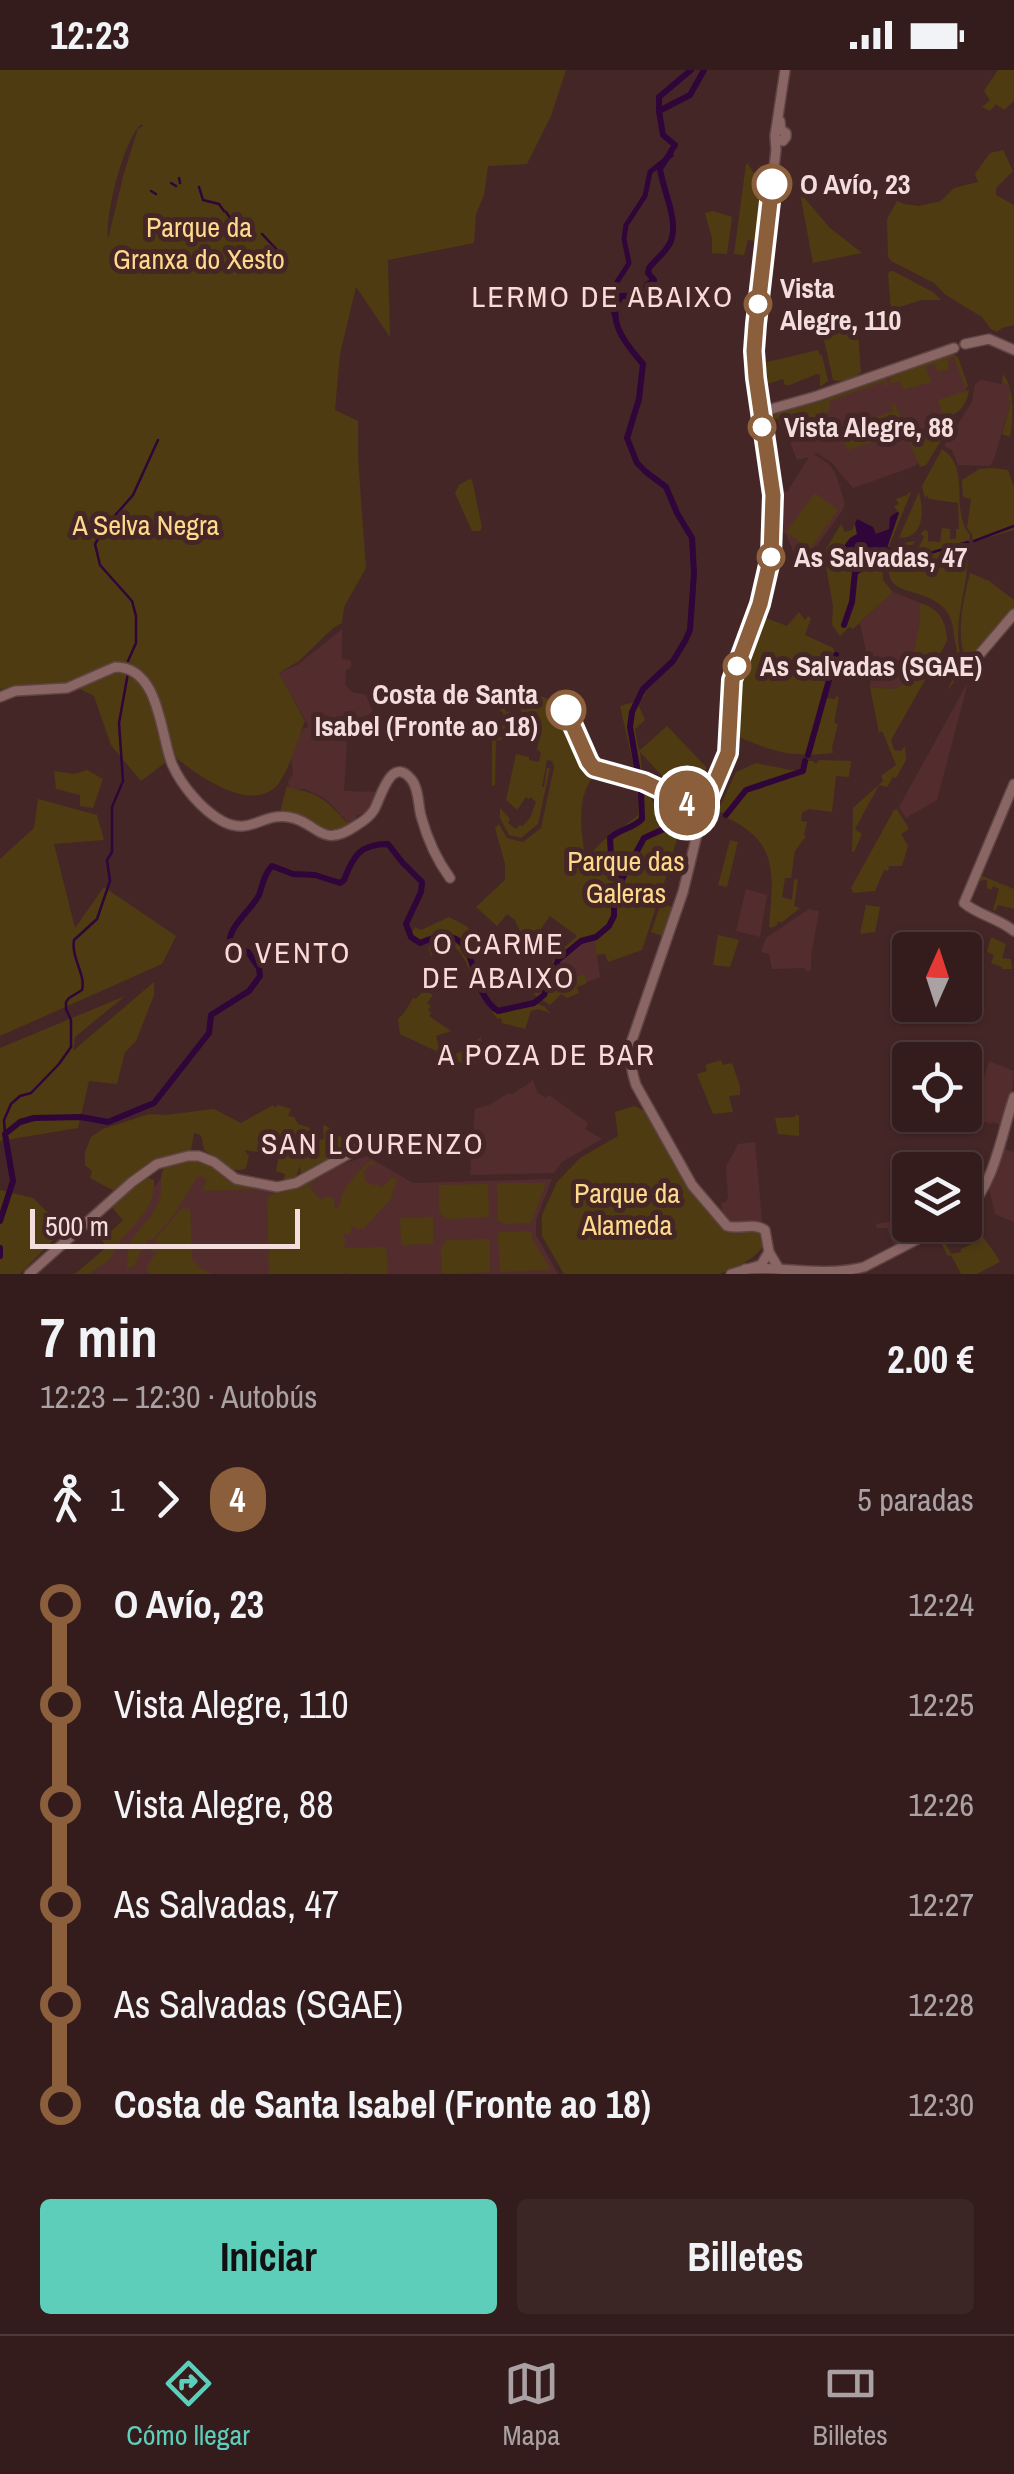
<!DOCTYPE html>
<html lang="es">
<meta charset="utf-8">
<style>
body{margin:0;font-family:"Archivo Narrow",sans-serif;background:#3c2525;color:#f1f3f6;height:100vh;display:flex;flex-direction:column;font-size:38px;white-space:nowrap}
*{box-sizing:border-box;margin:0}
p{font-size:32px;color:#a9a1a3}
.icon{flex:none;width:55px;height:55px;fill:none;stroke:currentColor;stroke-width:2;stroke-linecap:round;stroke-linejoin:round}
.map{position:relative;height:1204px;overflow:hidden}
.side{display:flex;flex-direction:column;background:#341c1c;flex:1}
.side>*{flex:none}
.badge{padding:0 20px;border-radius:32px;font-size:35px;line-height:65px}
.needle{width:65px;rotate:3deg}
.buttons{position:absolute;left:892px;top:862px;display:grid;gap:20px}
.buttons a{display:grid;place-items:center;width:90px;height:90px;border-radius:10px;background:#341c1c;box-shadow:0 2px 8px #0004,0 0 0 2px #4e3a3b;font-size:50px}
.scale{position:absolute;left:30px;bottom:25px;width:270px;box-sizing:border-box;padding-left:10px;border:5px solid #f3dedd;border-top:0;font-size:28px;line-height:35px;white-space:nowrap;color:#f3dedd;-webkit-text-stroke:8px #452626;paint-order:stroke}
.map>.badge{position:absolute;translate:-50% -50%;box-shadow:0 0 0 5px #fff}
.legs{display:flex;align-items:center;gap:15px;height:110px;padding:0 40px;font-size:32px}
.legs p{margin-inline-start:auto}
.headline{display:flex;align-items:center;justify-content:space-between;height:170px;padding:0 40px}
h1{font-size:55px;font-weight:700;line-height:75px}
.primary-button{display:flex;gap:20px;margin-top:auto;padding:20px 40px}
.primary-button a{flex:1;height:115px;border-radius:10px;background:#5dceb9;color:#111;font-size:40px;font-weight:700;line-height:115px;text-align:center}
.primary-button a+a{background:#3c2525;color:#f1f3f6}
ul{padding:0 40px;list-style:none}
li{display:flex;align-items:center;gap:35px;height:100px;font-size:38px}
li i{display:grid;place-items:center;width:15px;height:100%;margin:0 12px;background:currentColor}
li i::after{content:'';width:25px;height:25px;margin:-12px;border:8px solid;border-radius:50%;background:#341c1c}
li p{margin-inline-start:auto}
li:first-child i{background:linear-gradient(#0000 50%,currentColor 0)}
li:last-child i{background:linear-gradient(currentColor 50%,#0000 0)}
.status{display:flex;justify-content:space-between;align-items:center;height:70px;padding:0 50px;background:#341c1c;direction:ltr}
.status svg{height:28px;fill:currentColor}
.tab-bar{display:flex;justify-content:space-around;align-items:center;height:140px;border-top:2px solid #4e3a3b;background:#341c1c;font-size:28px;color:#a9a1a3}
.tab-bar a{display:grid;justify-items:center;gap:5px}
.tab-bar .on{color:#5dceb9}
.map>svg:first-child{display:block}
.built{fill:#532d2d}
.green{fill:#4e3b12;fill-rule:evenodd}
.water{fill:#2f053a}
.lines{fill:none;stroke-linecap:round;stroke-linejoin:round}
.stream{stroke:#2f053a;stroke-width:2.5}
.canal{stroke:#2f053a;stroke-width:5}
.river{stroke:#2f053a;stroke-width:6}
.secondary-casing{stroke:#5e4444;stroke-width:12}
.secondary{stroke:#896564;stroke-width:9}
.line-1-casing{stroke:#fff;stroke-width:22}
.line-1{stroke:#8b5e3c;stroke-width:15}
.stop-1-dot{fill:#fff;stroke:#8b5e3c;stroke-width:5}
.labels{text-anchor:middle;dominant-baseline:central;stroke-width:10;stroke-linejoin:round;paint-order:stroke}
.stop-label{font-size:28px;font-weight:bold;fill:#f3dedd;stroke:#452626;text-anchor:start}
.park-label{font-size:28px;fill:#fed88b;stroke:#452626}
.neighbourhood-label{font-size:30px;letter-spacing:2.5px;fill:#fbdad8;stroke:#452626}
</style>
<div class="status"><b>12:23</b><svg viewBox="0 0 49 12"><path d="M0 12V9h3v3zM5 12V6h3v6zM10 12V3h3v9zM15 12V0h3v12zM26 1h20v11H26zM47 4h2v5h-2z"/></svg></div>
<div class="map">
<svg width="1014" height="1204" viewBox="0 0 1014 1204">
<rect width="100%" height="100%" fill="#452626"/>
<g class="built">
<path d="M950,284L957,287L967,315L965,329L915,396L853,418L832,393L817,383L814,384L830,395L836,405L845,434L842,441L818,474L808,483L796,488L786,464L777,462V421L787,422L809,387L797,390L781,349L823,331Z"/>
<path d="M981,310L1001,314L1004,311L1010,319L1011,331L994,389L990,396L958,395L952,380L944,376L972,332L975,314Z"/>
<path d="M893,522L920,533V551L913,594L907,614L894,619L870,617L871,605L860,553Z"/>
<path d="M342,559V589L351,591V597L346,600L345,615L352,622L366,625L373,643L348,652L344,721L378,722L370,741L356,746L357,751L347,752L331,734L322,727L305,719L290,720L288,712L293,704L291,685L295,672L303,659L309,657L279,603L299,594Z"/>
<path d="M968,612L937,730L906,748L899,737Z"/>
<path d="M746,819L767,825L760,867L736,861Z"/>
<path d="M809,839L819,841L811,886V900L806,901L805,898L772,899L769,884L761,882L766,868Z"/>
<path d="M595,870L600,907L561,922L552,916L556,897L564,888L585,871Z"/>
<path d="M989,991L1014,1001L1012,1024L1002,1055L992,1052L991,1054L974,1049L976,1042L974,1041Z"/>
<path d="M532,1009L538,1023L546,1028L549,1025L588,1053L585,1059L602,1069L562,1092L554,1103L470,1105L475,1039L489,1035L507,1024H512L531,1012Z"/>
<path d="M755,1072L762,1151L730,1154L723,1145L721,1133L726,1132L728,1127L726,1097L738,1074Z"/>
<path d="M1004,1079L1014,1082V1152L995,1144L988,1115Z"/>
<path d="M367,1086L413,1113L552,1109L536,1150V1165L558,1204H82L95,1190L172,1095L231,1112L296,1115L337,1096Z"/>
<path d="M898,1136L904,1149L910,1150V1155L920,1157L907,1171L895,1178L887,1158H877L876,1154L893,1151L892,1137Z"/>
</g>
<g class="green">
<path d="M0,0H566L551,46L527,94L488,96L484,125L476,144L474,173L388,190L390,267L356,217L340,284L335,340L358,351V389L366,498L344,537L342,553L333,558L299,591L279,603L305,651C298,668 287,710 272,720C243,739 196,704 174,686L141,711L111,675L94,626L76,617L73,614L0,619ZM141,54L143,56L138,59L124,103L108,169C105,144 123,72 141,54Z"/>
<path d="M998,0H1014V31L1004,40L996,34L990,41L982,37L990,30L984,21Z"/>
<path d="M1003,80L1013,101L996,118V125L1014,135V255L1002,258L997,262L991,259L982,247L946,225L934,213L891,191L888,187L887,149L897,131L904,134L919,136L941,131L954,118L978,112L975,104L990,83Z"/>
<path d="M746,94H748L767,124L761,172L748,170L744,185L734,184Z"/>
<path d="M800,123L830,158L862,183L813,193Z"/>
<path d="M713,141L732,147L727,184L712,183V168L705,143Z"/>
<path d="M890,201H893L933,222L941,230H921L891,240L888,204Z"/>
<path d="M853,247L857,252L861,302C854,309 842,313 833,310L821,256L824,252Z"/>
<path d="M818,280L820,285H822L828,311L820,317V305L817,304L790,315H785L783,309L761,316L759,294Z"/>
<path d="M951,283L958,287L968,316L965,317L954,287L948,289L949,299L938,302L934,294L926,297L931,312L903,320L900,311L891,314L890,307L917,297L919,293Z"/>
<path d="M1003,304C1014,317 1014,347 1010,367L1002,364L1011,331L1008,330L1010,318L1002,311Z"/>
<path d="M886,308L888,315L885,316L883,312L830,331V337L826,346L820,334L823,344L791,356L780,355L778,348L773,350V345L817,331L819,332Z"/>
<path d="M969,320C966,336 959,344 944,349L938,330Z"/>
<path d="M895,333L904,357L894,360L895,365L847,380L842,365L833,368L828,353L836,354L840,360L893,341L891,335Z"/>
<path d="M948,350H951V354L926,395L920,397L908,368L934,358L933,355Z"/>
<path d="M942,379C972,398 949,441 970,465C968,479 968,493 966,507C962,535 951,570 965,597L948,620C950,613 955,606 957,598C959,588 956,576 954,566C953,555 951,545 943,537C917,512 871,532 896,474L915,471L912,475H902L901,478L905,483L915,484L924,467L921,464L924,460L928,461V471L940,472L942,458L950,459V469H956V459H959L958,433L929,429L927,425L925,428L922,416Z"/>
<path d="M993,398L1008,400L1014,417V460L973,472L972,464L967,458L971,429L963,427L962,410L979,399Z"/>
<path d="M469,409L472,410L482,457L480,461H472L455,423L459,415Z"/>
<path d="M910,422H911L882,494L883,510L893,522L853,559L849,557L840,566L832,555L833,536L824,486L826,479L841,454L845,462L852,460L855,454L857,464L840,479L853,492L867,494L881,480L886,478L899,443L894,436L899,434L896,429L907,425Z"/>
<path d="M919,422C924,443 924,468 899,468Z"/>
<path d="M815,423L838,440L810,479L786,462Z"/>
<path d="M970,503L989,511L1014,530V538L967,594C955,566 963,531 970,503Z"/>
<path d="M920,533C940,539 946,551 947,571L891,670L894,680L901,681L905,676L906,690L896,708L893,707L887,717L879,715L855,759L862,764L854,782H852L853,738L883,711L881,706L896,695L883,663L881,661L879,663L870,617L894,619L908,612L920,551Z"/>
<path d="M799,542L805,550L808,546L811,548L805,565L833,578L835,583L806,684C783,686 755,674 734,665L736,610L761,546L787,556Z"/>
<path d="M518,615C531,623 550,627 561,639C577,657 575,690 596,703C574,729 582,758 585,790H588C599,768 620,761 638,745L639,714L645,716L653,732L678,742L686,738L665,810L642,880L608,892L605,884L596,885L595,870L581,874L564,888L556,897L552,915L561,922L578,915L575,907L584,904L587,913L577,917L579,923L567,928L561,924L550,935L533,924L557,884L577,866L550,846L537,864L524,871L515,850L507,844L497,856L476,837L505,810V794L495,758L499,754L507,768L523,772L541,758L554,697L552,691L547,690L542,717H544L547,698H550L538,754L521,768L509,765L500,748V738L510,749L508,753L516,759L520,755L523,756L530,748L536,732L531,727L529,729L526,727L517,740L506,730L516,684L529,687V690L539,692L541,682L537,680L540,662L526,659L514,616Z"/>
<path d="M503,620L505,628L502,630L506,642L510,641L512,651L509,653L513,667L496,671L495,715L492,716V664H501L503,642L500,641Z"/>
<path d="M643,622L645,625L638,634L645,650L635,659L639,681L667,656L707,698L679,724L640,682L643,709L637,710L620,636L634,632Z"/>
<path d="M836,626L839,627L834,653L838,654L832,677L833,683L809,685L825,628L835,629Z"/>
<path d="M819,690L851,691L849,707L836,706L832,742L809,739L802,743L801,751L807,752L804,765L806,766L795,781L791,808H785L782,827L792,830L794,809L798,810L794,836L800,838L781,853L778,851L777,855L771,858L769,856C773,807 780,772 727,748V745L746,721L804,701L805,691H813L816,694Z"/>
<path d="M756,693L790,700H800L744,719L725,744L718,741L736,702Z"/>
<path d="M87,700L103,709L93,738L80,736V725L56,719L54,701L74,704Z"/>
<path d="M287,716C292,719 298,720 303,721C321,724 335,739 346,752L358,751C332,770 307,753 280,742Z"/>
<path d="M38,729L97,745L104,770L54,774L75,858L104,817L176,866L162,894L0,966V789L34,758Z"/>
<path d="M897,739L909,759L901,764L908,776L902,796H889L888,801L884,800L875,821L853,823L851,818L894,740Z"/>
<path d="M730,770L738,772L727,817L718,815Z"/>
<path d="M980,805L1014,819V839L998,835L995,841L993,840L999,819L993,816L991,820L987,818V810L977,811Z"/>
<path d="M661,833L675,838L666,855L668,856L664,867L651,862Z"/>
<path d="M866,835L880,837L875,862L860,864Z"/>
<path d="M449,847L466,856L480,869L472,874L475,906L473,909C467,892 461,879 446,871L449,880L431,886L428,877L444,870H431L418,874L409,868L415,857L421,860Z"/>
<path d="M718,865L739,870L730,897L713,895Z"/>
<path d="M991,867L1006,874L1002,888L1011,889L1012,899H1002V897L991,893L994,885L987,882Z"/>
<path d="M154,912V925L136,971L125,982L117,1014L89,1011L78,1058L0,1071V978L125,926L75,967L73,981Z"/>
<path d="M424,920L433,925L427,933L431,936L428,940L431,943L429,946L451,961L436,966L440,982L449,980L451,985L463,981L481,967L479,987L472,998L400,964L398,949L404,943L413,928L416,929Z"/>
<path d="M538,934L545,937L550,943L538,939L531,941L525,959L502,953L501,948L498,949L492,942H504Z"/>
<path d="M721,990L723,995L732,993L740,1016V1025L729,1026L733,1042L713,1044L697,1004L707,1001L705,995Z"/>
<path d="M273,1035L275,1038L278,1035L291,1039L288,1046L294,1047L298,1054L310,1058L318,1069L322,1070L324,1068L323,1056L325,1055L355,1078L301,1107L300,1096L295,1109L283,1114L285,1104L276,1101L279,1085L244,1080L249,1086L246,1098C231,1106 217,1088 204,1080L202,1068L199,1064L194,1063L191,1080L152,1093L114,1121L90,1108L92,1101L85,1095V1082L91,1067L103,1059L149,1044L166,1045L214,1039L241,1053Z"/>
<path d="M635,1036L648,1043C671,1084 691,1132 728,1162L756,1160L763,1164L765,1173C755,1190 737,1197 720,1204H564L542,1166V1145L557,1112L580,1088L618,1066L615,1042Z"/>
<path d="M795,1045H799V1066L778,1064L775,1048L795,1047Z"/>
<path d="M188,1090C214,1090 212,1102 232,1111C239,1114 248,1115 255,1119L203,1121L206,1110L202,1106L197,1107L173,1146L153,1169L148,1170L135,1192V1196L127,1199L128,1177L134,1180L136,1178L129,1175C138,1158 154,1147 160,1128C163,1119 158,1105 165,1097C170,1092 181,1091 188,1090Z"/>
<path d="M371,1091L375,1092L373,1095L370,1094L363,1103L366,1106L364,1109L374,1116L377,1113L381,1118L393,1107L397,1110L391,1129L363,1159L354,1158L353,1155L351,1157L352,1161L350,1164H344V1169H346L344,1178L386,1177L388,1204H346L345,1200L344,1204H269L267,1127L317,1105V1109L308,1115L320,1129L329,1126L330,1129L334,1127L335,1139L340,1136C341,1117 355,1107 367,1093Z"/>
<path d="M146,1107L154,1110C156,1138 133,1154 118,1174C115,1179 113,1184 110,1189C104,1195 96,1197 90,1204H72L76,1203L107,1177L102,1170L123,1150L110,1135L141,1109Z"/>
<path d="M500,1113H546L531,1153L506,1154L498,1151L497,1115Z"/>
<path d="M488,1114L489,1147L446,1149L439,1141V1115Z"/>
<path d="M0,1120L33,1128L64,1159L20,1204H0Z"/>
<path d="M190,1137L192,1189L203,1200L214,1204H150L146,1199L156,1183L158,1185L160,1183L150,1181L156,1178L155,1170L182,1138L187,1139Z"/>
<path d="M433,1147V1174L401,1175L400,1148Z"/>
<path d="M973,1152C981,1166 992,1177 1000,1192L977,1204H961L951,1185L948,1186L939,1169H943L951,1184L961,1182V1179L976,1172L968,1155Z"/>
<path d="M531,1161L532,1168L551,1200L500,1202L498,1164L502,1162Z"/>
<path d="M490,1169V1202L442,1204L441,1179L447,1170Z"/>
</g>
<path class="water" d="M897,442L899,443L887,478L881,480L867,494L853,492L840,481L850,468L857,464L855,454L857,449L873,457L876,464L889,459L890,447Z"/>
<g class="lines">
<g class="stream">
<path d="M179,108L180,113"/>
<path d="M171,113L176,116"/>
<path d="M199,117L203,130L219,134L224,141"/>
<path d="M151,121L156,124"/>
<path d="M226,142L233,152L243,156"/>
<path d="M262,164L280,183"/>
<path d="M974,471L1014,456"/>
<path d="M887,478L909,489L968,472"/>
<path d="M128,591L136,573V546L132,531L100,495L95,474L105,457L133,425L158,370"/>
<path d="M5,1064L4,1050L11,1034L20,1026L31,1023L59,994L71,977V950L66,939V932L69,928L82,920C86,904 71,889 74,870L97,849L110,811L107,790L112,782V737L123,711L119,653L128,603"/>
</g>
<path class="canal" d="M615,246C604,220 617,215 629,193L624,169L626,155L645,126L650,102L671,85"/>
<g class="river">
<path d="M659,41V27L691,0"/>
<path d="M844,555L852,532L855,502L866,496V489"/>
<path d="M808,685L836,585"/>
<path d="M726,745L746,720L803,701L805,691"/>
<path d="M622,809L644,768L677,753"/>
<path d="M0,1151L13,1111L5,1064L20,1052L34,1048L81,1047L108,1052L154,1033L209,963L211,945L249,921L260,906L259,898L248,882L243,881L235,887C217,862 249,845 259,825C263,814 264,804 272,796L293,804L315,805L340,813L344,810C353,786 360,774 388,774L402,792L422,812L421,822L406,854L411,867L420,873C484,844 463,919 498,941L534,933L544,925L558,890L581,871L596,867L609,856L614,846V837L622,809L611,786L610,768C620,759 634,758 642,749L641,720L630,657L632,642L643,619L673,591L685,571L690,560L694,503L692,468L677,443L666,417L646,402L637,393L627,368L639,329L643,294C627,275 605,251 621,226L642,225L647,215L654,210L648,203L649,198C655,190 666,182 670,173C680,152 663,121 660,99L675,75L663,65L659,41L690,25L704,0"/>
<path d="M0,1178V1186"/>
</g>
<g class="secondary-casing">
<g id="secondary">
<path d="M776,69L783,71L786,67V63L781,60L780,51"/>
<path d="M965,274L989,269L1014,280"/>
<path d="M761,342L817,326L954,278"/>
<path d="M968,598L1014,544"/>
<path d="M0,627L15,621L67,618L115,597C160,597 160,664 172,694C181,715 202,740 222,751C250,766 262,743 288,747C318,751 320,781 357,755C364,751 370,746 374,740C380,730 391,684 411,709C419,718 418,735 421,746C427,768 436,789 450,808"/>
<path d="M1014,714L964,833C978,845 998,848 1014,861"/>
<path d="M965,1143C995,1114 1001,1065 1014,1027"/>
<path d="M745,1199C755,1199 766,1198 777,1199C806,1201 836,1204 864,1197L945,1155"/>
<path d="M779,1199L769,1182L765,1160C754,1152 739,1160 727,1156L692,1115L636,1015C631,1000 629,988 631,973L683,822L702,744L712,716L725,693L729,674L732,610L760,534L770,491L773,459V420L756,307L754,281L756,252L776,80L775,66L785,0"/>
<path d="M29,1204L132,1112L157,1094L188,1086H199L214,1092L236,1109L277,1117L296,1113L363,1076"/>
<path d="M731,1204L761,1195L769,1182"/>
</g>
</g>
<use href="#secondary" class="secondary"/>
</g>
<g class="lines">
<g class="line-1-casing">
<path id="line-1" d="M566,640L589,692L594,698L644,712L704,740L728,683L732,610L760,534L771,486L773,425L756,308L754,281L756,254L772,114"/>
</g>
<use href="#line-1" class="line-1"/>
</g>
<g class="stop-1-dot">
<circle cx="772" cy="114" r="18"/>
<circle cx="758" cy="234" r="12"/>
<circle cx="762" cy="357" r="12"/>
<circle cx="771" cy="487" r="12"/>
<circle cx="737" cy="596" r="12"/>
<circle cx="566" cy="640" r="18"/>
</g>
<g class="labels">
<g class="stop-label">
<text x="800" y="114">O Avío, 23</text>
<text x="780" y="218">Vista<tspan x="780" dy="32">Alegre, 110</tspan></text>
<text x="784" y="357">Vista Alegre, 88</text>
<text x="794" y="487">As Salvadas, 47</text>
<text x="760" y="596">As Salvadas (SGAE)</text>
<text x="538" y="624" text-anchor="end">Costa de Santa<tspan x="538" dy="32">Isabel (Fronte ao 18)</tspan></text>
</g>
<g class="park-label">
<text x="199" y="157">Parque da<tspan x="199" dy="32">Granxa do Xesto</tspan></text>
<text x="146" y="455">A Selva Negra</text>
<text x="626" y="791">Parque das<tspan x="626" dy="32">Galeras</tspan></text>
<text x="627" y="1123">Parque da<tspan x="627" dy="32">Alameda</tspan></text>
</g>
<g class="neighbourhood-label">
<text x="603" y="226">LERMO DE ABAIXO</text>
<text x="499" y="873">O CARME<tspan x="499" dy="34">DE ABAIXO</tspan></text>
<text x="288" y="882">O VENTO</text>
<text x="547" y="984">A POZA DE BAR</text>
<text x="373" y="1073">SAN LOURENZO</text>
</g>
</g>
</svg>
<div class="buttons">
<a><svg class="needle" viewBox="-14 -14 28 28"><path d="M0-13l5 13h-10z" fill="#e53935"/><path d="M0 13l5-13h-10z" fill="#a9a1a3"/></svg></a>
<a><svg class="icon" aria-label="locate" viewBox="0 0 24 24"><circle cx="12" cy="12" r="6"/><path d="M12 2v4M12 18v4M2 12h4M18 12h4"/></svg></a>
<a><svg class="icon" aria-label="layers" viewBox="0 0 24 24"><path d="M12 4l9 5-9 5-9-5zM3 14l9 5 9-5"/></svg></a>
</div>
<div class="scale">500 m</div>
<b class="badge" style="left:687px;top:733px;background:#8b5e3c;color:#fff">4</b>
</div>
<section class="side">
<div class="headline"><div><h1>7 min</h1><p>12:23 – 12:30 · Autobús</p></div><b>2.00 €</b></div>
<div class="legs"><svg class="icon" aria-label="walk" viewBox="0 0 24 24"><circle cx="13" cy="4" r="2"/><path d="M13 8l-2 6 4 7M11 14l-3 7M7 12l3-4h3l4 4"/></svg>1<svg class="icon" aria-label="forward" viewBox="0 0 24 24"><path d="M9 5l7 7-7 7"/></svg><b class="badge" style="background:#8b5e3c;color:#fff">4</b><p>5 paradas</p></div>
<ul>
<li><i style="color:#8b5e3c"></i><b>O Avío, 23</b><p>12:24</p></li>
<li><i style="color:#8b5e3c"></i><span>Vista Alegre, 110</span><p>12:25</p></li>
<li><i style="color:#8b5e3c"></i><span>Vista Alegre, 88</span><p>12:26</p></li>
<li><i style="color:#8b5e3c"></i><span>As Salvadas, 47</span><p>12:27</p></li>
<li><i style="color:#8b5e3c"></i><span>As Salvadas (SGAE)</span><p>12:28</p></li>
<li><i style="color:#8b5e3c"></i><b>Costa de Santa Isabel (Fronte ao 18)</b><p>12:30</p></li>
</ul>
<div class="primary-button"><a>Iniciar</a><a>Billetes</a></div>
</section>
<nav class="tab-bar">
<a class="on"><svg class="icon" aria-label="directions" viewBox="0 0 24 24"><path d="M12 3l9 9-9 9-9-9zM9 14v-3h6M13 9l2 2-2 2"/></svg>Cómo llegar</a>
<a><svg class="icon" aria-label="map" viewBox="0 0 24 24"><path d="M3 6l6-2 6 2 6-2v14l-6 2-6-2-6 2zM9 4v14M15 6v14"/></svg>Mapa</a>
<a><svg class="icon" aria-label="tickets" viewBox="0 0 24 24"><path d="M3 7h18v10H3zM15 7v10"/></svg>Billetes</a>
</nav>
